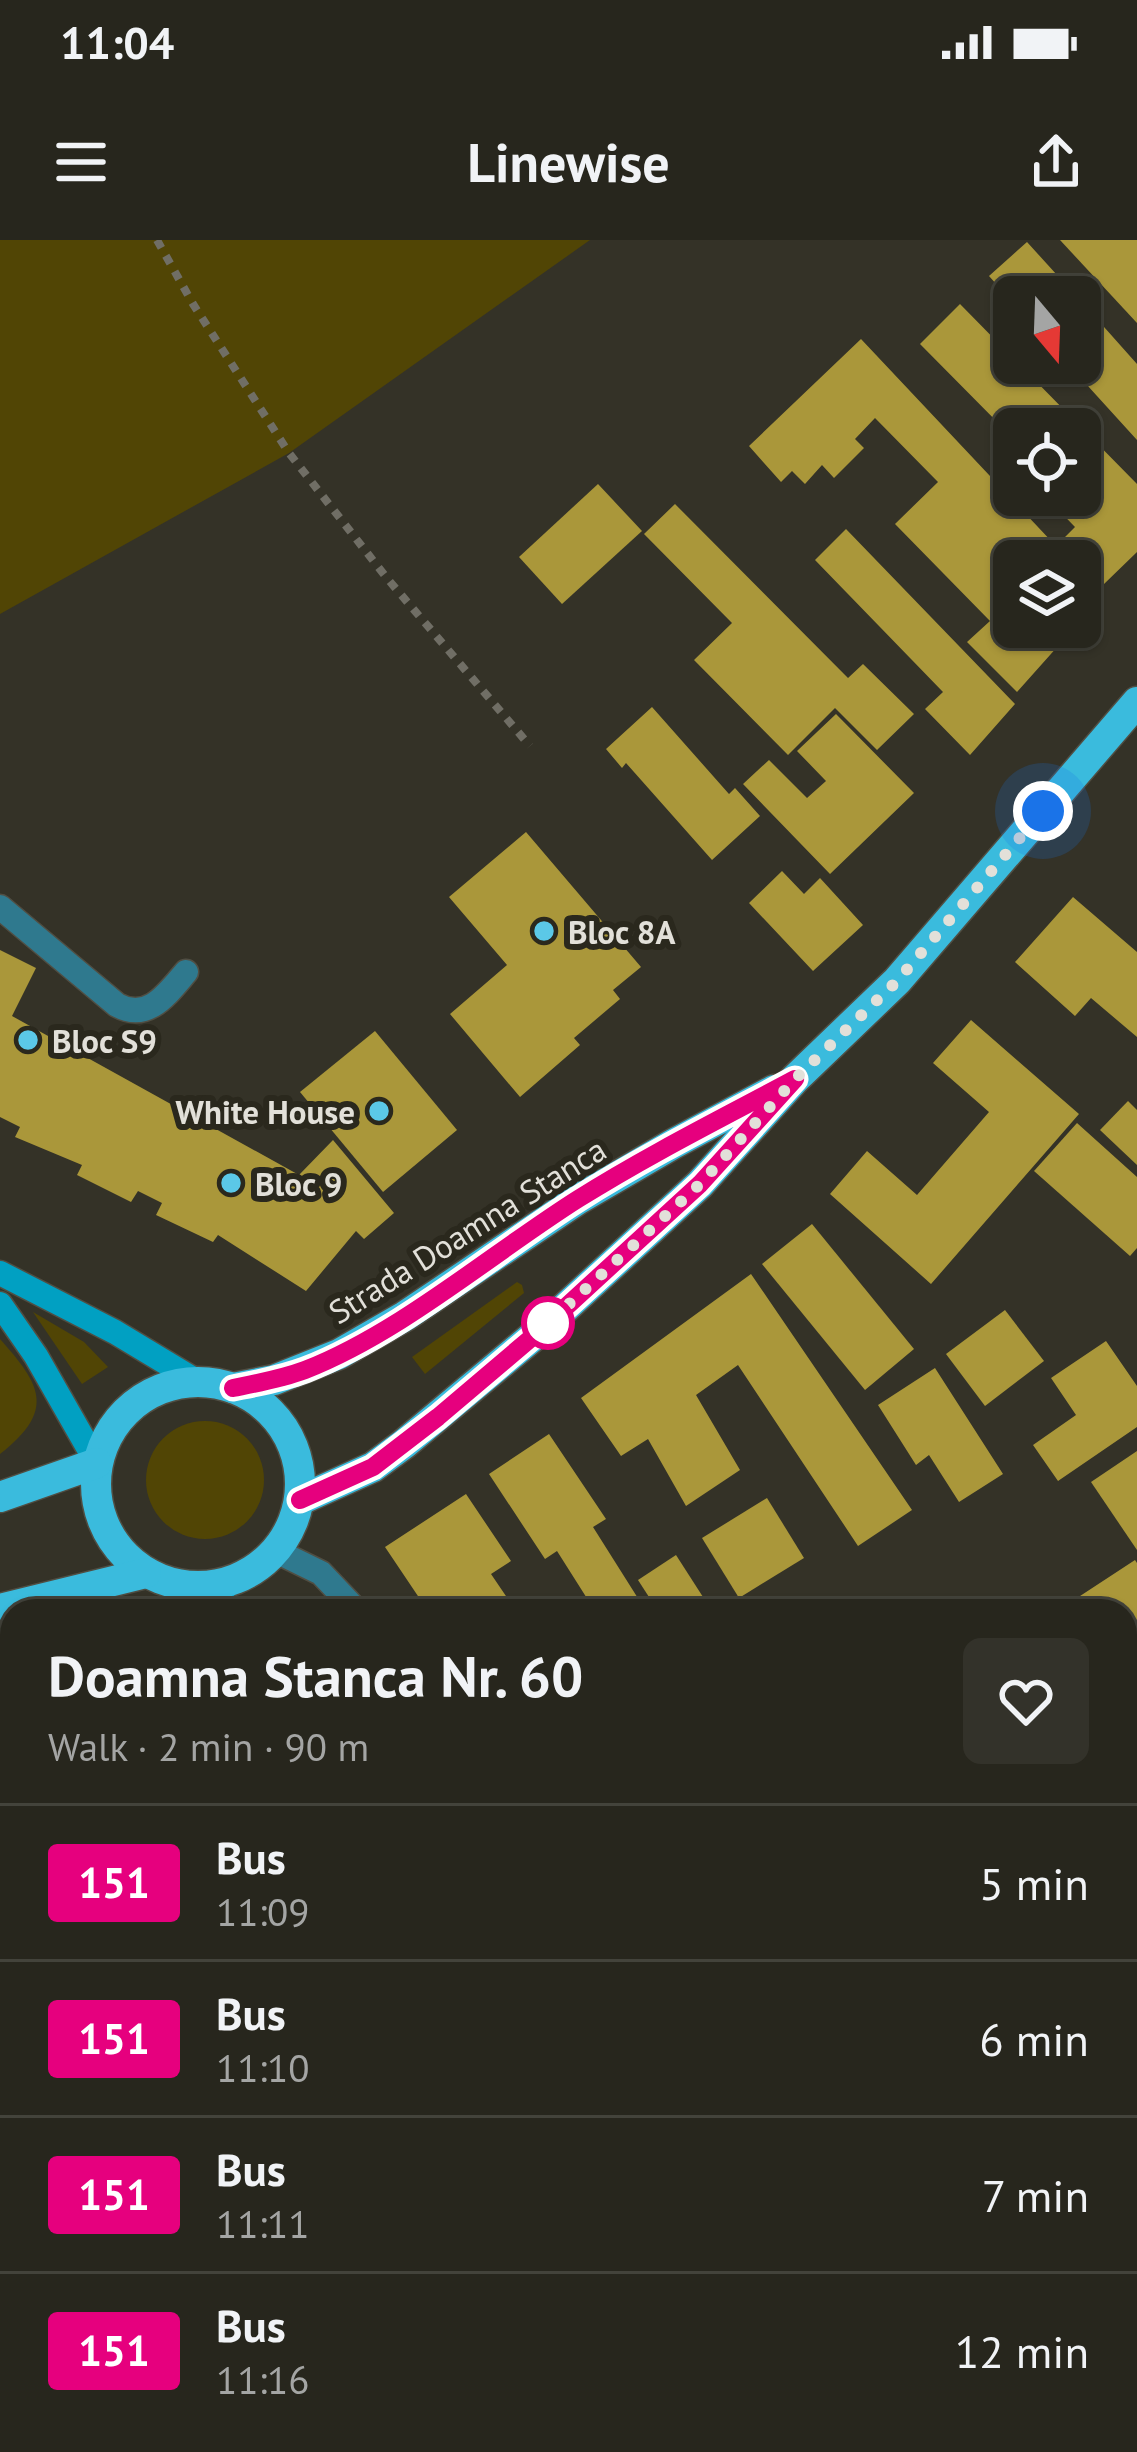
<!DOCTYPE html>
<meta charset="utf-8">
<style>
body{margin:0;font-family:"PT Sans",sans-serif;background:#33322a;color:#f1f3f6;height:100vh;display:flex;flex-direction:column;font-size:45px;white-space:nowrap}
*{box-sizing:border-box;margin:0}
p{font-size:39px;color:#a4a5a4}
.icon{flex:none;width:66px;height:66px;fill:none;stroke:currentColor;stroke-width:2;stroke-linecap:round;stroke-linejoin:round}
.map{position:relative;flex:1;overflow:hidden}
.details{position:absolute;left:0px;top:1359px;width:1137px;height:855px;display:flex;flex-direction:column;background:#27261d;border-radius:36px 36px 0 0;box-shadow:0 3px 9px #0004,0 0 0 3px #43433b}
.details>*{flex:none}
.badge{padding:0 24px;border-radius:9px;font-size:42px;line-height:78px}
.needle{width:78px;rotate:161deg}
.tools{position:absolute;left:993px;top:36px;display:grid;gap:24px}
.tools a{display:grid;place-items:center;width:108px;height:108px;border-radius:18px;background:#27261d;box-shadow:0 3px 9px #0004,0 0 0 3px #43433b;font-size:60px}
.you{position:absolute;width:60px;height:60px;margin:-30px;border:9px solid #fff;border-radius:50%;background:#1a73e8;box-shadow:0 0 0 18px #1a73e833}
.map>.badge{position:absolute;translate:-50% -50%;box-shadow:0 0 0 6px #fff}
.round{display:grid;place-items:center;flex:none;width:126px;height:126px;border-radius:18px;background:#33322a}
.head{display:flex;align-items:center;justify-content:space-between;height:204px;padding:0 48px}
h1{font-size:57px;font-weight:800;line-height:90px}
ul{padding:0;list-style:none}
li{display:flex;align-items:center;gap:36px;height:156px;padding:0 48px;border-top:3px solid #43433b}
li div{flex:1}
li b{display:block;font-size:45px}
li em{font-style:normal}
li .badge{min-width:132px;font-weight:700;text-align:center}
.status{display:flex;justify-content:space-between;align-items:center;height:84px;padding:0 60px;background:#27261d;direction:ltr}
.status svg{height:33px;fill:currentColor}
header{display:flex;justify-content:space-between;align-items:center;height:156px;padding:0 48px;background:#27261d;font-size:54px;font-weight:800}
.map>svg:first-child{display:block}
.green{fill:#514505}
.building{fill:#aa973a}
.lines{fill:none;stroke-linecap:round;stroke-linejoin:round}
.lane-casing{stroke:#504e43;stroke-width:27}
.street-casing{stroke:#504e43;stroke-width:27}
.secondary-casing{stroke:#504e43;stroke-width:27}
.primary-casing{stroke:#504e43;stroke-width:33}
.path{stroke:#706e65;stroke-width:8;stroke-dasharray:9 9;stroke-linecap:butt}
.lane{stroke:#2f798e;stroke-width:24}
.street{stroke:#2f798e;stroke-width:24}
.secondary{stroke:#01a0c2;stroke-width:24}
.primary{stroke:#3abbdd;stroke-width:30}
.line-casing{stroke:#fff;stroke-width:27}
.line{stroke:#e6007e;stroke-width:18}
.walk{stroke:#e2e0d9;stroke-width:12;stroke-dasharray:0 21.6}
.poi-dot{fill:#5bc8e7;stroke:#2a281d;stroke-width:4.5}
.stop-dot{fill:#fff;stroke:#e6007e;stroke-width:6}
.labels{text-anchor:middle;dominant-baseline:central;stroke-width:12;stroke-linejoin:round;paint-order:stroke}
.poi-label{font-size:33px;font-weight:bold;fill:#e2e0d9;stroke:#2a281d;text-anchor:start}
.street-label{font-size:33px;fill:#e2e0d9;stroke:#2a281d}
</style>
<div class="status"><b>11:04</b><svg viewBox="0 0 49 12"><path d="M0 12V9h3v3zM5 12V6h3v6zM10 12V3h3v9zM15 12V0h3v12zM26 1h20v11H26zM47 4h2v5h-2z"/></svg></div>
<header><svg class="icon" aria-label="menu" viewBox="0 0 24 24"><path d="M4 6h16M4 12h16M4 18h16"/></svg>Linewise<svg class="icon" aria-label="share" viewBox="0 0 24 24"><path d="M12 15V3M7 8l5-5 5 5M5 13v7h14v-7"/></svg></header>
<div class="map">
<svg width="1137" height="2212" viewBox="0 0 1137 2212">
<rect width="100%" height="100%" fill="#343227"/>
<g class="green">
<path d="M0,0H590L289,213L0,374Z"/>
<path d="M517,1042L522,1045L524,1053L425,1134L412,1117Z"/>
<path d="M33,1072L84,1102L108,1127L82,1144Z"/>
<path d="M0,1099C41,1145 56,1170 0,1214Z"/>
<circle cx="205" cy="1240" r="59"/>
</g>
<g class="building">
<path d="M1060,0H1137V83Z"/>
<path d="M1027,2L1077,57H1014V64L989,36Z"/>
<path d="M1080,60L1137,124V200L1067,123H1080Z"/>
<path d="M960,64L1014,119V123H1018L1137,244V312L1103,345L1060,302L1075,287L1044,255H1080V189H1014V199L920,104Z"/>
<path d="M861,99L1070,321H1014V387H1075L1017,452L967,402L990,381L895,284L938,242L875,178L855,199L864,208L834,238L822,225L805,244L792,231L781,242L749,206Z"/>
<path d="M598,244L642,291L562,364L519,317Z"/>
<path d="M675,264L848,438L863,424L914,474L877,510L835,468L788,515L694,420L732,383L644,294Z"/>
<path d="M846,289L1015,464L970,515L925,469L943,452L815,320Z"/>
<path d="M1080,332L1103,356L1080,381Z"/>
<path d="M652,467L729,554L735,548L760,576L712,620L626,523L622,528L606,509Z"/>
<path d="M836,474L914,553L830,634L743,544L769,520L807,558L826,541L797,511Z"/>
<path d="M526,592L641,727L613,750L620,759L574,798L580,805L520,857L450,774L507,725L449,657Z"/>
<path d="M782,631L804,654L820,638L863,685L813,731L749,663Z"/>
<path d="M1073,657L1137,712V797L1091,758L1075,776L1015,722Z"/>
<path d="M0,710L36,728L12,776L299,935L333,900L394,973L364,999L356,991L306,1051L218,995L213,1002L156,975L162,963L138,951L131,962L77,935L82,925L15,897L20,887L0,877Z"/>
<path d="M971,780L1079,874L931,1044L830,954L867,911L917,955L989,872L933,823Z"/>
<path d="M375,791L457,890L383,952L300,852Z"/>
<path d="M1128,861L1137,870V925L1100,890Z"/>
<path d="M1077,883L1137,937V1008L1130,1016L1034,931Z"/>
<path d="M812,984L914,1109L865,1150L762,1024Z"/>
<path d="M751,1034L912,1270L858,1306L738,1125L696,1155L740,1230L686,1266L648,1199L621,1216L581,1158Z"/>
<path d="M1005,1070L1044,1121L985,1166L946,1114Z"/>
<path d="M1106,1101L1137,1146V1187L1058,1241L1033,1205L1076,1175L1051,1138Z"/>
<path d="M935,1128L1003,1234L959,1262L929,1215L916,1225L878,1165Z"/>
<path d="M549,1194L606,1279L593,1287L646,1371H595L557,1311L545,1319L489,1234Z"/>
<path d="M1137,1211V1310L1091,1242Z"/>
<path d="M466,1254L511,1321L491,1334L516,1371H428L385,1307Z"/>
<path d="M767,1258L804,1318L739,1358L702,1298Z"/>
<path d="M676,1315L712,1371H658L638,1340Z"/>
<path d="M1135,1320L1137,1323V1403L1125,1411V1371H1086L1077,1358Z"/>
<path d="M1137,1526V1623L1125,1608V1536Z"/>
<path d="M1125,1625L1137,1639V1699L1125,1709Z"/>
<path d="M0,1756L12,1771V1801L0,1812Z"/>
<path d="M0,1812L12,1827V1837L5,1842L12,1851V1959L7,1963L12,1975L0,1984Z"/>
<path d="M1137,1832V1889L1125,1898V1841Z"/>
<path d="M1137,2138V2212H1119L1112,2202H1125V2146Z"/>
<path d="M415,2202H537L523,2212H423Z"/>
</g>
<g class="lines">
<g class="lane-casing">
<g id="lane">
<path d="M0,667L117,765C148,782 167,754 186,732"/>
<path d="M320,2202L326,2212"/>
</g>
</g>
<g class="street-casing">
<g id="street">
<path d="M276,1311L321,1333L357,1371"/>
<path d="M1125,1748L1137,1739"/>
<path d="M1125,2033L1137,2047"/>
<path d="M993,2202L1000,2212"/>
<path d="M220,2212L234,2202"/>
</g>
</g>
<g class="secondary-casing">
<g id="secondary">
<path d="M0,1033L115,1092L198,1142"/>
<path d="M0,1064L36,1116L97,1223"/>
<path d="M201,1371L232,1341"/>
<path d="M0,1567L12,1555"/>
</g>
</g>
<g class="primary-casing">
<g id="primary">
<circle cx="198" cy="1244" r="102"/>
<path d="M233,1148L274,1140L339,1114L405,1076L577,960L673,904L774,850"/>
<path d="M0,1257L97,1223"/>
<path d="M300,1260L373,1227L404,1204L543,1088L700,944L795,839L897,741L1137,462"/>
<path d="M0,1369L146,1333"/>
</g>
</g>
<path class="path" d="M157,0L193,64L289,213L386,337L530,506"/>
<use href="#lane" class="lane"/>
<use href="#street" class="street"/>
<use href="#secondary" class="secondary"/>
<use href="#primary" class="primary"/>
</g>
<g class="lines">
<g class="line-casing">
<path id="line" d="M233,1148C258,1143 281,1139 305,1130C400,1093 491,1014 578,959C648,915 722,878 795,839L700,944L543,1088L438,1177L373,1227L300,1260"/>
</g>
<use href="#line" class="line"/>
<path class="walk" d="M548,1083L543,1088L700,944L795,839L897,741L1043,571"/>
</g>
<g class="poi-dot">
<circle cx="544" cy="691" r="12"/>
<circle cx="28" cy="800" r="12"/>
<circle cx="379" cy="871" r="12"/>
<circle cx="231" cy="943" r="12"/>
</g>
<circle class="stop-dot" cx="548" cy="1083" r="24"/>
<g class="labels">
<g class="poi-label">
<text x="568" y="691">Bloc 8A</text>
<text x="52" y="800">Bloc S9</text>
<text x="355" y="871" text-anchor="end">White House</text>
<text x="255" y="943">Bloc 9</text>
</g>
<g class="street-label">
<text transform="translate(467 990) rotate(-32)">Strada Doamna Stanca</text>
</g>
</g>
</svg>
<div class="tools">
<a><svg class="needle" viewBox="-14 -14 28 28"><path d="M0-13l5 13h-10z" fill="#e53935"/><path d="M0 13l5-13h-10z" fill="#a4a5a4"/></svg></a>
<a><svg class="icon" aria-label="locate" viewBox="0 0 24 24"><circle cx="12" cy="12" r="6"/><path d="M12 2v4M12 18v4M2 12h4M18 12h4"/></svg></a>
<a><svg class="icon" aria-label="layers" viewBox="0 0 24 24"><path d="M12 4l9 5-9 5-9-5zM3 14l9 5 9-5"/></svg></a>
</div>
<div class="you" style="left:1043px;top:571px"></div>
<section class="details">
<div class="head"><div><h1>Doamna Stanca Nr. 60</h1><p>Walk · 2 min · 90 m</p></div><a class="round"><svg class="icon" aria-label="heart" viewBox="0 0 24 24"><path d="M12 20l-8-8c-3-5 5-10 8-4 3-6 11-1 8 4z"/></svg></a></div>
<ul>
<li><span class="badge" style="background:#e6007e;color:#fff">151</span><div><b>Bus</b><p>11:09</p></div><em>5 min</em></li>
<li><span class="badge" style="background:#e6007e;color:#fff">151</span><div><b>Bus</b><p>11:10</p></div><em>6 min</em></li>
<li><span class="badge" style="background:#e6007e;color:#fff">151</span><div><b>Bus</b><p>11:11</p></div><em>7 min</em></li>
<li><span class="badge" style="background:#e6007e;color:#fff">151</span><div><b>Bus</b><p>11:16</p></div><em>12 min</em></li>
</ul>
</section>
</div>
